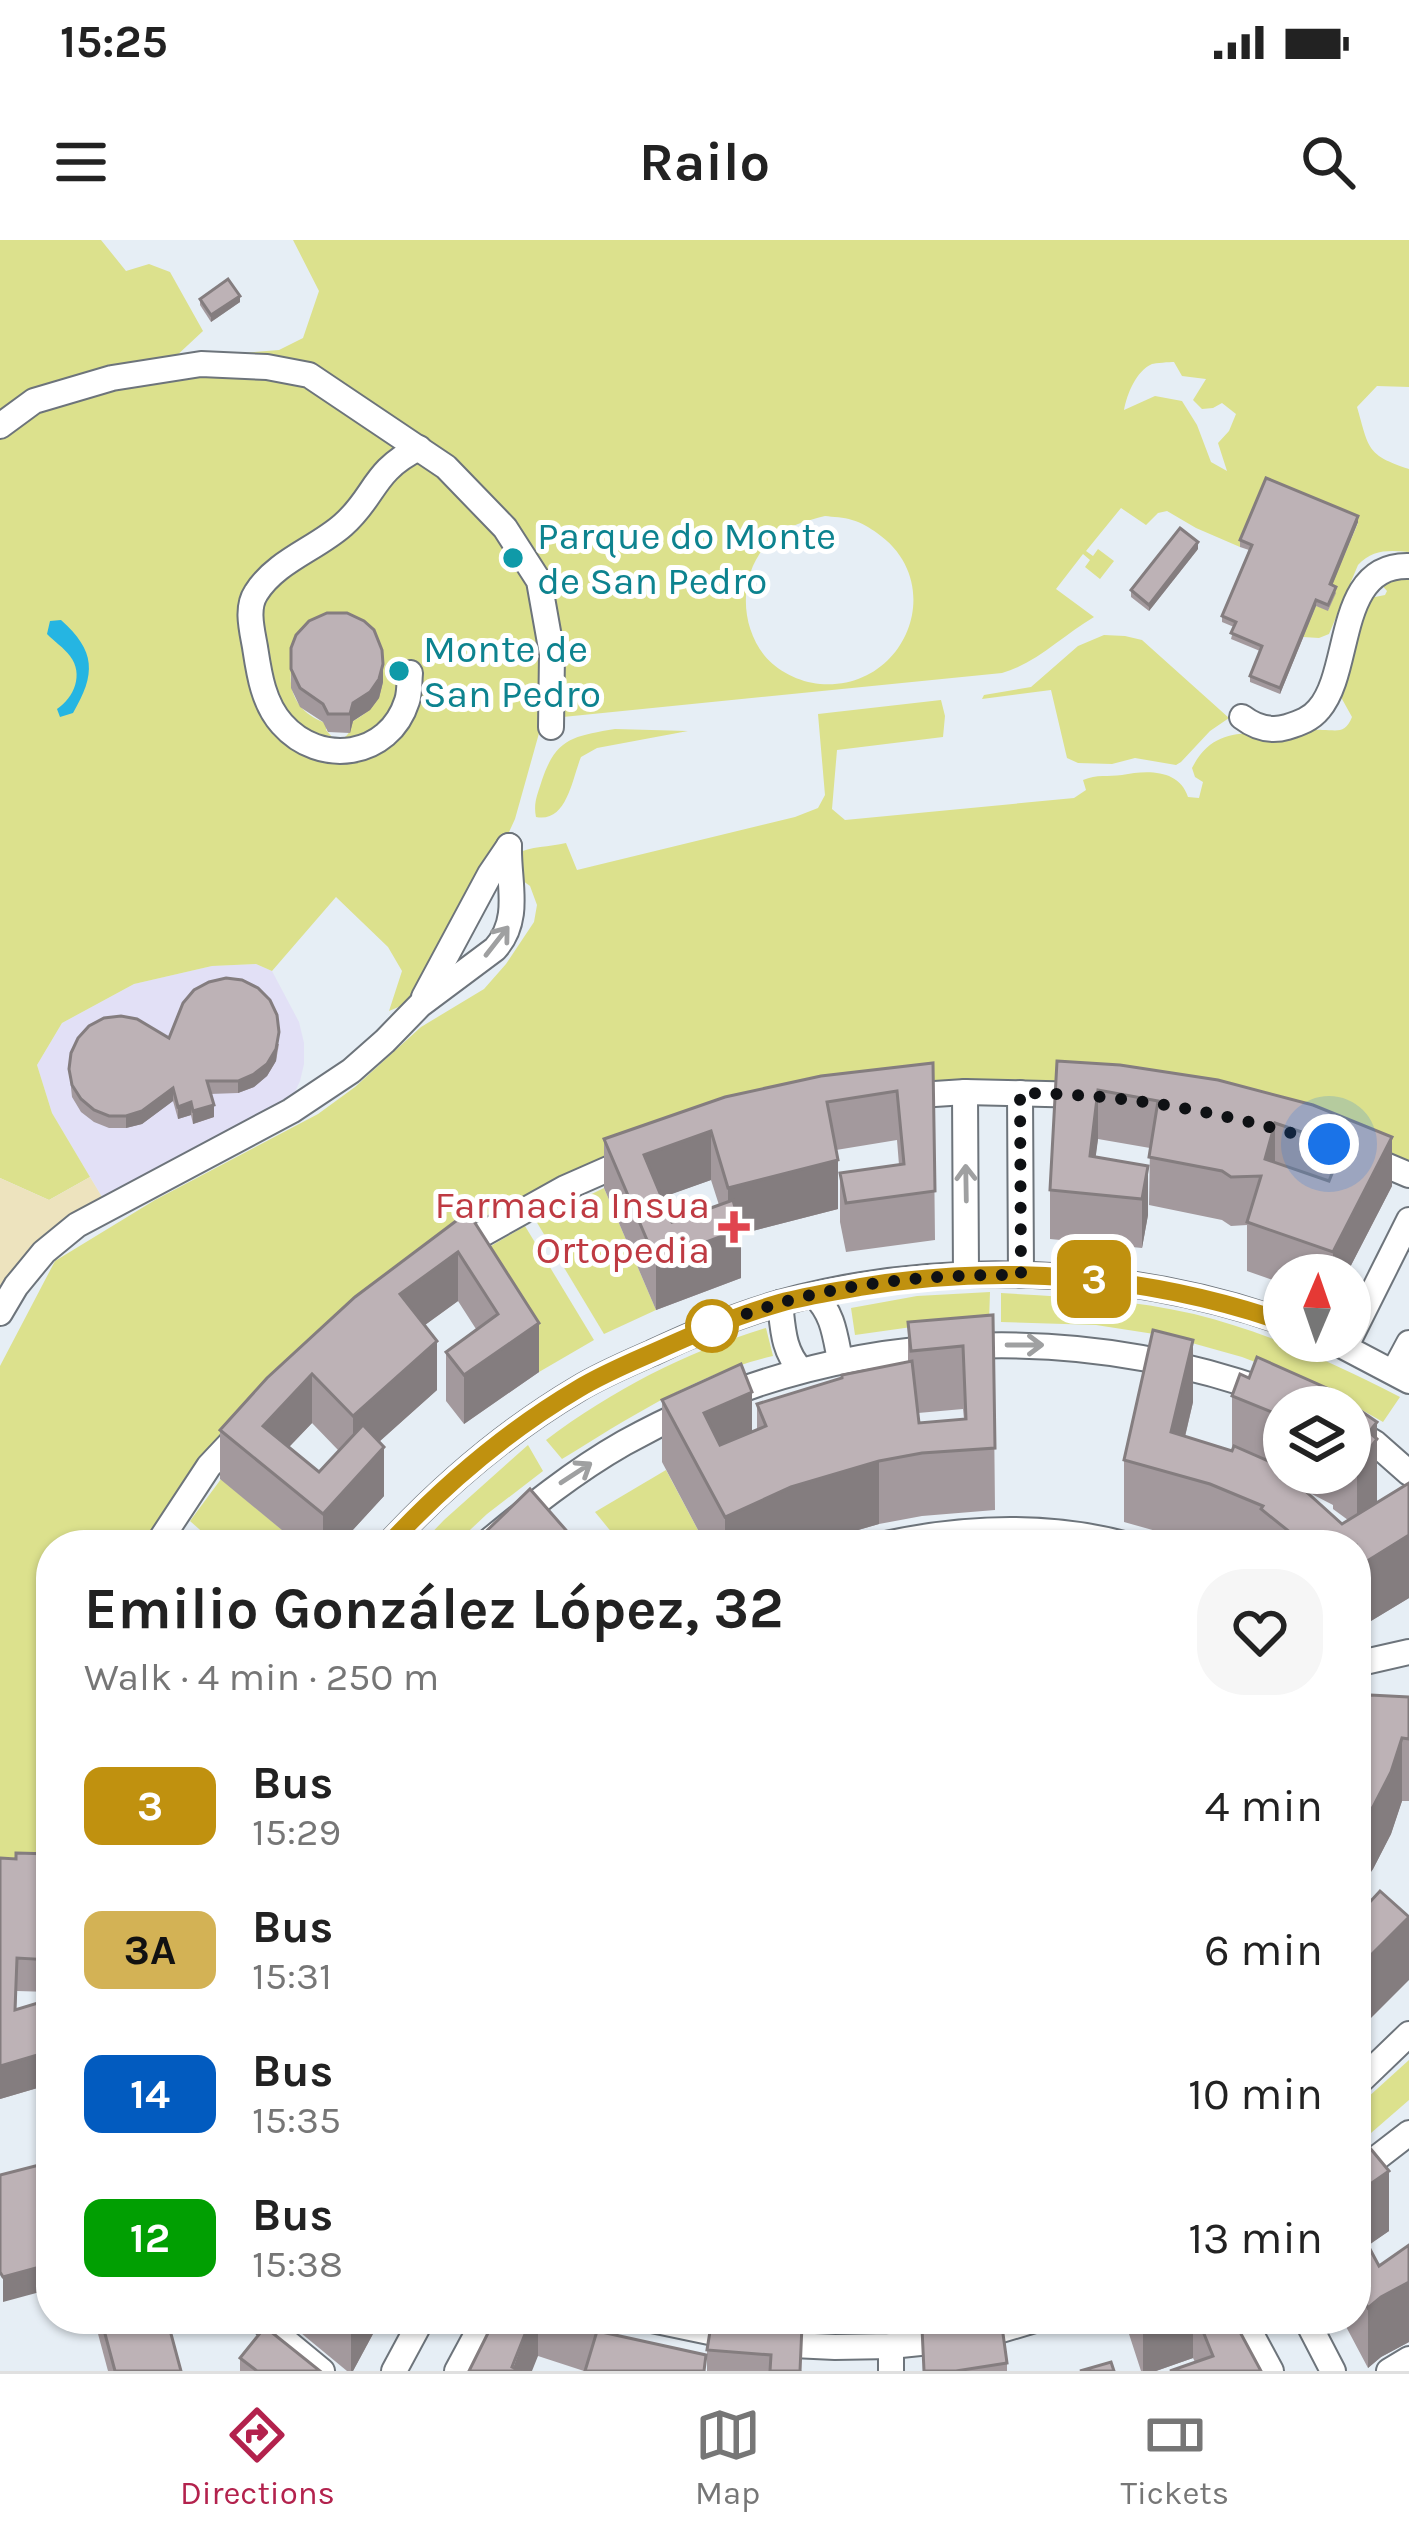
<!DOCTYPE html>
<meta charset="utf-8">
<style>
body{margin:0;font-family:Karla,sans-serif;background:#f6f6f6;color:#222;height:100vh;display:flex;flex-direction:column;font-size:45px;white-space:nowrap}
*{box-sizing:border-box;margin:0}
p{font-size:39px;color:#767676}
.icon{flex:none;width:66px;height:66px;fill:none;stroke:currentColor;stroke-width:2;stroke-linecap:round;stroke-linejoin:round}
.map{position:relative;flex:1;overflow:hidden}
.sheet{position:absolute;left:36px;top:1290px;width:1335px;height:804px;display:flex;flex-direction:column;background:#fff;border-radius:48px;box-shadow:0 3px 9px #0004}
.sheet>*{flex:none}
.badge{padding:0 24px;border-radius:18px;font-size:42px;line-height:78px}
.needle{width:78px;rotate:2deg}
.buttons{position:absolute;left:1263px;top:1014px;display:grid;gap:24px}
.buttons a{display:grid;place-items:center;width:108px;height:108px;border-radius:50%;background:#fff;box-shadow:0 3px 9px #0004;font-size:60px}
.you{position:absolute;width:60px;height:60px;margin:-30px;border:9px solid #fff;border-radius:50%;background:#1a73e8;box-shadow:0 0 0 18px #1a73e833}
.map>.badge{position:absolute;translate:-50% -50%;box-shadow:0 0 0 6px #fff}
.round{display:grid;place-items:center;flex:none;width:126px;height:126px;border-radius:48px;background:#f6f6f6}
.summary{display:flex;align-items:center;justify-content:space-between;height:204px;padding:0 48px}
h1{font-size:57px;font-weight:700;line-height:90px}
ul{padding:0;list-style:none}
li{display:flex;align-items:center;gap:36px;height:144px;padding:0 48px}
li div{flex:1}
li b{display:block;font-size:45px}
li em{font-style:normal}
li .badge{min-width:132px;font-weight:700;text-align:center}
.status{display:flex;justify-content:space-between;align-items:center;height:84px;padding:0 60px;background:#fff;direction:ltr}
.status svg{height:33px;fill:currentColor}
header{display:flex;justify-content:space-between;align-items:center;height:156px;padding:0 48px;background:#fff;font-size:54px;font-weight:700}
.tab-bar{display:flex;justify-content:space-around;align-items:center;height:168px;border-top:3px solid #e0e0e0;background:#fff;font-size:33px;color:#767676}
.tab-bar a{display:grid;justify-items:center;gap:6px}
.tab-bar .active{color:#b3224d}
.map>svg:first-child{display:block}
.industrial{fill:#e2e0f6}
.green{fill:#dce18d;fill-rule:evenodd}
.sand{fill:#ede3be}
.water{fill:#25b5e2}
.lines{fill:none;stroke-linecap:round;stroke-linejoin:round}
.street-casing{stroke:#6d747b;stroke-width:28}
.street{stroke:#fff;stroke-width:24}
.wall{fill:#a3999d;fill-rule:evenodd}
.shaded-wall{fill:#847d7f}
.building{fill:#bdb2b6;stroke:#847d7f;stroke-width:3;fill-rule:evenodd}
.oneway{stroke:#9fa0a1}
.line-casing{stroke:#fff;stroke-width:27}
.line{stroke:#c0910f;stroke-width:18}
.walk{stroke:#0f1114;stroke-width:12;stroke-dasharray:0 21.6}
.culture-dot{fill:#0f9aa8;stroke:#fff;stroke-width:4.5}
.health-dot{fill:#e0444e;stroke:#fff;stroke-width:4.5}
.stop-dot{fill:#fff;stroke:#c0910f;stroke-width:6}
.labels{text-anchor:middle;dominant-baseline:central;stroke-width:10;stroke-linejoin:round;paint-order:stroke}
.culture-label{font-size:39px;fill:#0d838f;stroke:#fff;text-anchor:start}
.health-label{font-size:39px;fill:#be3a42;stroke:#fff;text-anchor:end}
</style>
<div class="status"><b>15:25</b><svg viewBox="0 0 49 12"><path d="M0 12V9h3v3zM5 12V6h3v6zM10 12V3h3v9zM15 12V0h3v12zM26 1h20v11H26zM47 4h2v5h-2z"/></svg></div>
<header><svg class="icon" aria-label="menu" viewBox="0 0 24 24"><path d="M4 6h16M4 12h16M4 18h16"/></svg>Railo<svg class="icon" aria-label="search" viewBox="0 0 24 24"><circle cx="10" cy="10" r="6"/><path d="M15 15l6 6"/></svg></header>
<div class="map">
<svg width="1409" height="2131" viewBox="0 0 1409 2131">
<rect width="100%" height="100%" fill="#e6eef5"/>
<path class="industrial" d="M256,724L272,731L299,782L304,803V824L300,841L294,854L274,870L248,884L102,957L52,873L37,825L62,783L134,744L212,726Z"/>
<g class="green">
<path d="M0,0H101L126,31L149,24L170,32L203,91L173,119L279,110L303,98L319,51L293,0H1409V147L1377,146L1357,167C1369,208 1366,215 1409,229V312C1390,310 1372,309 1358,325L1329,394L1319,398L1303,397L1316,366L1329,370L1324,348L1332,344L1358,283L1266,245L1240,307L1196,288L1167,271L1158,273L1146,285L1121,268L1086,311L1093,316L1098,309L1114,321L1100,339L1085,327L1090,320L1083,314L1056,349L1094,377C1063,395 1037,423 1002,433L543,479L515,579L504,603L423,744L408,763L389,771L402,731L388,707L336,657L272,731L256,724L212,726L134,744L62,783L37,825L52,873L90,937L49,960L0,938ZM1174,122L1182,136L1206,139L1193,160L1202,169L1213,168L1222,163L1236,174L1229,191L1218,203L1227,231L1211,222L1197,185L1182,161L1155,156L1124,170C1127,154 1136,131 1152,124C1155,123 1170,122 1174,122ZM825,276C833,277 844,277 852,280C861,282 870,288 877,293C949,343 906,451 820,444C799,442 777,431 764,415C737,380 740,327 774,297C789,285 806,281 825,276ZM296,413L383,428C384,454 374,471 351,482C351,494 345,502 332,497L326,490V483C294,472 283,444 296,413Z"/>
<path d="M1409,336V927L1146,850L1040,841H937L839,853L600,921L503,968L407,1029L150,1305H51V1639L0,1636V1126L55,1021L155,960L318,874L355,847L421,787L484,749L506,724L534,682L537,665L530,646L519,638L516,614C530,606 550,607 566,603L577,630L795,577L818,568L825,555L818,474L941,460L945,476L943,497L837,510L832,569L845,580L1074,558L1086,550L1083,540C1097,534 1108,537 1122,535C1147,530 1179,529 1188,557L1199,558L1203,542L1195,537L1192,528C1215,483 1251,495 1294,494C1304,494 1311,489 1322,490C1338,490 1345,494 1352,477L1342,459L1343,439L1370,358L1385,355L1387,351L1379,342Z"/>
<path d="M1104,395L1125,396L1142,400L1229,478L1210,491L1181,522L1176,525L1135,518L1112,524L1078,523L1067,518L1051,450L982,459L984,455L1031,447L1078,406Z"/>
<path d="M615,489L688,491L597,508L581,517C572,539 567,583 536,577C533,563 538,553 542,540C556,498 574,496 615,489Z"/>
<path d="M604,948L656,1070L604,1094L536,981Z"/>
<path d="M525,986L594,1100L539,1132L467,1020Z"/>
<path d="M990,1052L989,1082L926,1085L855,1095L851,1068L917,1056Z"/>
<path d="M1001,1053C1065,1057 1131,1059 1194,1074C1267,1092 1333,1123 1400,1157L1383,1182L1325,1149L1242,1117L1167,1096L1096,1085L1001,1082Z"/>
<path d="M766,1088L773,1116C695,1134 629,1178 562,1219L546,1200C613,1150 686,1112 766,1088Z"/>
<path d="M528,1205L543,1231L487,1274L454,1305H420L444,1280Z"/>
<path d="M666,1230L706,1305H622L595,1272Z"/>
<path d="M221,1239L300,1305H217L190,1281Z"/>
<path d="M1409,1820V1860L1356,1906V1868Z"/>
</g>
<path class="sand" d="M90,937L102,957C51,985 32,999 0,1050V938L49,960Z"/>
<path class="water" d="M61,380C96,411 96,434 73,473L60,477L57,469C74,458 84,434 70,416C64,408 54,401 47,394L50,381Z"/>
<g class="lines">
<g class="street-casing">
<g id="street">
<path d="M0,186L34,161L112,138L201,124L267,127L309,135L446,227L505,288L539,341L552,414L551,487"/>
<path d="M410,433C409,443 410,452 407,461C389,518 320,527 282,484C263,463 259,433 255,407C252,390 246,368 256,353C276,321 316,309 343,285C376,256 372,231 419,208"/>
<path d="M1242,477C1255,487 1270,492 1287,487C1300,483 1311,479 1319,469C1353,430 1335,324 1409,326"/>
<path d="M424,757L490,634L509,606"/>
<path d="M965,852L966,1035"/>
<path d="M1020,853L1021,1035"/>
<path d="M904,856L965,852L1085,855"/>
<path d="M1364,916L1409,935"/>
<path d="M454,1010L565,948L631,919"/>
<path d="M814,1055C833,1073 835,1095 840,1120"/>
<path d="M780,1063C783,1089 783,1111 801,1130"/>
<path d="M0,1073L16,1046L44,1012L77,985L291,871L351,831L385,801L420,765L495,709C522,679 508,642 509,606"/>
<path d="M1350,1098L1409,980"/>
<path d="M1333,1101L1409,1141"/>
<path d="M1394,1131L1409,1103"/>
<path d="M1350,1188L1375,1203L1409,1233"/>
<path d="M157,1305L209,1226L241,1192"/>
<path d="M388,1305C444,1245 507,1191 578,1149C601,1135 627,1124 652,1113C694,1093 735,1076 780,1063C939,1018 1128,1027 1284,1082"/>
<path d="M484,1305C529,1268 573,1232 624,1203C836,1085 1085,1075 1309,1167"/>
<path d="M881,1305C962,1287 1046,1283 1128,1305"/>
<path d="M1356,1424L1409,1412"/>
<path d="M1356,1845L1409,1794"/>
<path d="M1356,1934L1409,1893"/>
<path d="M259,2079L322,2131"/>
<path d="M647,2079L738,2098"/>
<path d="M1243,2079L1271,2131"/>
<path d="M1306,2079L1333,2131"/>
<path d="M772,2104L835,2107L891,2106L978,2097L1038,2079"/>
<path d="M891,2106V2131"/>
<path d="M394,2131L422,2079"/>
<path d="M457,2131L485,2079"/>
<path d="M1389,2131L1409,2119"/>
</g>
</g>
<use href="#street" class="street"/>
</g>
<g class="wall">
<path d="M200,59L240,62L211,82L200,65Z"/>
<path d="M1358,282L1332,345L1336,353L1328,371L1316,366L1280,454L1250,442V436L1260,411L1231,399L1234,387L1222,382V376L1249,310L1240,307V300Z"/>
<path d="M1198,309L1149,371L1131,357V350Z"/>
<path d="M291,408L383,442L379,458L370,470L353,481L350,493L328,492L323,482L300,467L291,448Z"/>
<path d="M169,798L279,804L276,821L267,836L254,847L238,853L210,854L214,877L193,884L191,875L178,879L173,861L142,884L126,888H109L94,882L81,872L72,857L69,829Z"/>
<path d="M1057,821L1313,865L1392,946L1346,1035H1284V1044L1247,1031V985L1231,986L1222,980L1149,965L1150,908L1098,899L1095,917L1148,926V975L1142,1008L1050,999V950Z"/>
<path d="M933,823L935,1000L846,1012L840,982V933L899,925L897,900L836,910L838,969L741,994V1038L656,1070L604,948V899ZM711,940L719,965L672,982L662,957Z"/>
<path d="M468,972L539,1132L464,1184L446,1161V1112L476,1089L458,1061L425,1085L437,1150L379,1202L384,1256L339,1305H300L220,1239V1190ZM312,1183L339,1211L319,1232L289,1207Z"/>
<path d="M993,1075L995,1270L922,1276L879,1284L806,1305H706L662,1222V1160L752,1191L757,1189V1164L908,1122V1082ZM963,1169L964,1179L919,1183L918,1173Z"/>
<path d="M1153,1090L1193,1100V1162L1185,1197L1232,1211V1156L1240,1134L1249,1138L1257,1117L1329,1149L1377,1182L1375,1263L1409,1243V1358L1356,1390V1305H1206L1124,1282V1220ZM1284,1167H1350V1233H1284ZM1304,1250L1333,1265V1269L1348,1280L1342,1284Z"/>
<path d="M1409,1457V1561H1402L1391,1594L1373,1629L1356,1653V1510Z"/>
<path d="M51,1614V1752L17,1751L16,1769L51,1759V1844L0,1859V1618L16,1619Z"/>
<path d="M1356,1917L1389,1991L1368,2005L1379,2026L1409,2005V2102L1381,2117L1368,2128L1342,2079H1356Z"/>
<path d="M94,2079H167L181,2131H108Z"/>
<path d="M284,2079H381L353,2131H347Z"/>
<path d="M495,2079H607V2093L706,2131H584L538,2116Z"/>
<path d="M712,2079L802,2131H707V2110Z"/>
<path d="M1129,2079H1233L1261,2131L1195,2122L1193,2118L1156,2131H1141L1129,2094Z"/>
<path d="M240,2118L320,2131H240Z"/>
<path d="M1007,2123V2131H924Z"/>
</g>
<g class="shaded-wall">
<path d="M240,56V62L211,82V75Z"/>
<path d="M1358,276V282L1330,351V344Z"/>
<path d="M1198,302V309L1149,371V365Z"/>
<path d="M1316,360V366L1280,454V448Z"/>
<path d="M383,424V442L379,458L370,470L353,481L350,493V474L353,463Z"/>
<path d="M279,792L276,821L267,836L254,847L238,853V841Z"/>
<path d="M173,848V861L142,884L126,888V876Z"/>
<path d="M1098,850V899L1091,954L1090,916Z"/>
<path d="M191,862V875L178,879V867Z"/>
<path d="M214,865V877L193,884V871Z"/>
<path d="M1275,883V932L1265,919Z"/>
<path d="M711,891V940L644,964V915Z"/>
<path d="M1392,897V946L1346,1035H1333V1012Z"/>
<path d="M838,920V969L741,994V1038L656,1070V1021L728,994V948Z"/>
<path d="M1148,926V975L1142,1008V959Z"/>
<path d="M458,1012V1061L400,1103V1054Z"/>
<path d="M539,1083V1132L464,1184V1135Z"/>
<path d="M1193,1100V1162L1176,1234L1171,1192Z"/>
<path d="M437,1101V1150L353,1225V1176Z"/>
<path d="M312,1134V1183L268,1229L263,1186Z"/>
<path d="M752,1152V1214L704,1235V1173Z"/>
<path d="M1377,1182V1262L1357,1287V1225L1369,1192Z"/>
<path d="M384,1207V1256L339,1305H323V1274Z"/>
<path d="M879,1221V1284L806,1305H725V1277L791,1247Z"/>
<path d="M524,1294V1305H513Z"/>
<path d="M1409,1295V1358L1356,1390V1328Z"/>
<path d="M1402,1498V1561L1391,1594L1373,1629L1356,1653V1590Z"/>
<path d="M1409,1677V1740L1356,1793V1730Z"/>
<path d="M51,1811V1844L0,1859V1826Z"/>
<path d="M1389,1931V1991L1356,2014V1954Z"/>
<path d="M51,2024V2049L3,2062V2037Z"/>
<path d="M1409,2042V2102L1381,2117L1368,2128V2068L1381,2057Z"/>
<path d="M355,2079H381L353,2131H351V2086Z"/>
<path d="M531,2079H538V2116L532,2131H512Z"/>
<path d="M600,2079H607V2106L599,2131Z"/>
<path d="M1165,2079H1193V2118L1156,2131H1143V2087Z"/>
</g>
<g class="building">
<path d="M228,39L240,56L211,75L200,59Z"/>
<path d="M1266,238L1358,276L1330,344L1336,347L1328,365L1316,360L1280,448L1250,436L1262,406L1231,393L1236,382L1222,376L1252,305L1240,300Z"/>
<path d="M1180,288L1198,302L1149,365L1131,350Z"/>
<path d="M327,373H347L364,381L374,390L382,410L383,424L379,439L370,452L353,463L350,474H328L323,464L300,448L291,429V408L296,395L309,381Z"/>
<path d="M226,738L242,740L258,748L270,760L277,775L279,792L276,809L267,824L254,834L238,841H207L214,865L193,871L191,862L178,867L173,848L142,871L126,876H109L94,870L81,859L72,845L69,829L71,813L78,798L89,786L104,778L121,776L137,779L169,798L183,763L194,750L209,742Z"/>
<path d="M1057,821L1120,825L1218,840L1313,865L1392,897L1333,1012L1247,982L1261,936L1231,937L1222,931L1149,917L1158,861L1098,850L1090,916L1148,926L1142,959L1050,950ZM1275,883L1343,906L1329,941L1265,919Z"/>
<path d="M933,823L935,951L846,963L840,933L904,924L897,851L827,862L838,920L728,948L711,891L644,915L672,982L733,960L741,989L656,1021L604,899L725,857L821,836Z"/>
<path d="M468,972L539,1083L464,1135L446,1112L498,1074L458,1012L400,1054L437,1101L353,1176L312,1134L263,1186L319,1232L363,1185L384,1207L323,1274L220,1190L267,1138L355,1057Z"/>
<path d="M993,1075L995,1208L922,1213L879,1221L791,1247L725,1277L662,1160L741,1124L752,1152L704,1173L720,1205L766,1186L757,1164L842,1138V1135L912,1121L919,1183L966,1179L963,1106L911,1111L908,1082Z"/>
<path d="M1153,1090L1193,1100L1171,1192L1232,1211L1234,1206L1284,1228V1233H1291L1302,1241L1300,1246L1342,1284L1409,1243V1295L1356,1328V1305H1306L1261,1269L1263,1266L1210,1244L1124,1220Z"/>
<path d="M1257,1117L1329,1149L1377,1182L1369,1192L1377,1199L1357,1225L1350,1219V1167H1284V1177L1232,1156L1240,1134L1249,1138Z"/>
<path d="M530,1249L579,1305H533L524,1294L513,1305H472Z"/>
<path d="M1370,1455L1409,1457V1499L1402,1498L1391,1532L1373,1567L1356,1590V1510L1366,1458Z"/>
<path d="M16,1613L51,1614V1720L17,1718L15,1770L51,1759V1811L0,1826V1618L16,1619Z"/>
<path d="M1380,1651L1409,1677L1356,1730V1677Z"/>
<path d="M1370,1908L1389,1931L1356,1954V1917Z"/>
<path d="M51,1922V2024L3,2037L0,2032V1935Z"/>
<path d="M1356,1983L1379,2026L1409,2005V2042L1381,2057L1368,2068L1356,2045Z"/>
<path d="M101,2079H167L181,2131H115Z"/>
<path d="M495,2079H531L512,2127L521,2131H469Z"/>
<path d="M712,2079H739L802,2085L800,2131H770L771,2115L707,2110Z"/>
<path d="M993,2079H1001L1007,2123L956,2131H924L922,2088Z"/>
<path d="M1140,2079H1165L1143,2087Z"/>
<path d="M1198,2079H1233L1261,2131H1170L1213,2116Z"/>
<path d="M265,2087L320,2131H257L240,2118Z"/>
<path d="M597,2091L706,2115L704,2131H585Z"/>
<path d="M1111,2122L1114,2131H1080Z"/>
</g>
<defs><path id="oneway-shaft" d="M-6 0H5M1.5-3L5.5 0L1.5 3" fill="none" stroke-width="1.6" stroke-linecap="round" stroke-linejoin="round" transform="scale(3)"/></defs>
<g class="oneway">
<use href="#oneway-shaft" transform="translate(497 701) rotate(-52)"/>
<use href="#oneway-shaft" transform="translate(966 943) rotate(-91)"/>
<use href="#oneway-shaft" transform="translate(1025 1105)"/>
<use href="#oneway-shaft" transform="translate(576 1233) rotate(-33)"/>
</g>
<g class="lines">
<g class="line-casing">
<path id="line" d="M388,1305C444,1245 507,1191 578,1149C601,1135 627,1124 652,1113C694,1094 735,1076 780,1063C806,1056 833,1052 860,1047C1003,1023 1147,1035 1284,1082"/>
</g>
<use href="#line" class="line"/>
<path class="walk" d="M712,1086L709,1087C732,1079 756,1070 780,1063C857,1041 941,1034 1021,1035L1020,853C1130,854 1224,872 1329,904"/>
</g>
<g class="culture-dot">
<circle cx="513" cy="318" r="12"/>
<circle cx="399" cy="431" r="12"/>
</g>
<path class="health-dot" d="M728 969h12v12h12v12h-12v12h-12v-12h-12v-12h12z"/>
<circle class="stop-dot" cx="712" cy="1086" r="24"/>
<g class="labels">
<g class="culture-label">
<text x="537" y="296">Parque do Monte<tspan x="537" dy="45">de San Pedro</tspan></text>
<text x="423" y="409">Monte de<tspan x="423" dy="45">San Pedro</tspan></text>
</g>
<g class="health-label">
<text x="710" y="965">Farmacia Insua<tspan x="710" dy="45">Ortopedia</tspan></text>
</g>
</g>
</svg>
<div class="buttons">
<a><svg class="needle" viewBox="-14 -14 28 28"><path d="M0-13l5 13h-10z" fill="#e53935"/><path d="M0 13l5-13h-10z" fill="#767676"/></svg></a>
<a><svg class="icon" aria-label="layers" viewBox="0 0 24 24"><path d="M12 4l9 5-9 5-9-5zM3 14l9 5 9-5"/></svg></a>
</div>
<div class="you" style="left:1329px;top:904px"></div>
<b class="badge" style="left:1094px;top:1039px;background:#c0910f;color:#fff">3</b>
<section class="sheet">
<div class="summary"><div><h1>Emilio González López, 32</h1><p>Walk · 4 min · 250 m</p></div><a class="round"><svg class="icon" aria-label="heart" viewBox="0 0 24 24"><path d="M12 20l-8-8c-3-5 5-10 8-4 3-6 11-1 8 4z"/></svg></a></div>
<ul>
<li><span class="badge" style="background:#c0910f;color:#fff">3</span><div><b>Bus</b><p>15:29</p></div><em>4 min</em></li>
<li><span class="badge" style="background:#d3b255;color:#111">3A</span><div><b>Bus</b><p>15:31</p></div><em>6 min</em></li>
<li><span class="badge" style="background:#025bbf;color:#fff">14</span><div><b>Bus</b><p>15:35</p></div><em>10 min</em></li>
<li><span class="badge" style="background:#019f02;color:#fff">12</span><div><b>Bus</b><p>15:38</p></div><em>13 min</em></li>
</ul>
</section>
</div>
<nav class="tab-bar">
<a class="active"><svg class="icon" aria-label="directions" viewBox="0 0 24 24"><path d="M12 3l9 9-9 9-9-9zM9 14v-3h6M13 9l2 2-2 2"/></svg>Directions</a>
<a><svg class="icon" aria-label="map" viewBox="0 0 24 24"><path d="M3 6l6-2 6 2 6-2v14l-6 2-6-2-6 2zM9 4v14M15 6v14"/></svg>Map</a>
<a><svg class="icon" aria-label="tickets" viewBox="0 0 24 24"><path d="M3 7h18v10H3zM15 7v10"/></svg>Tickets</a>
</nav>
